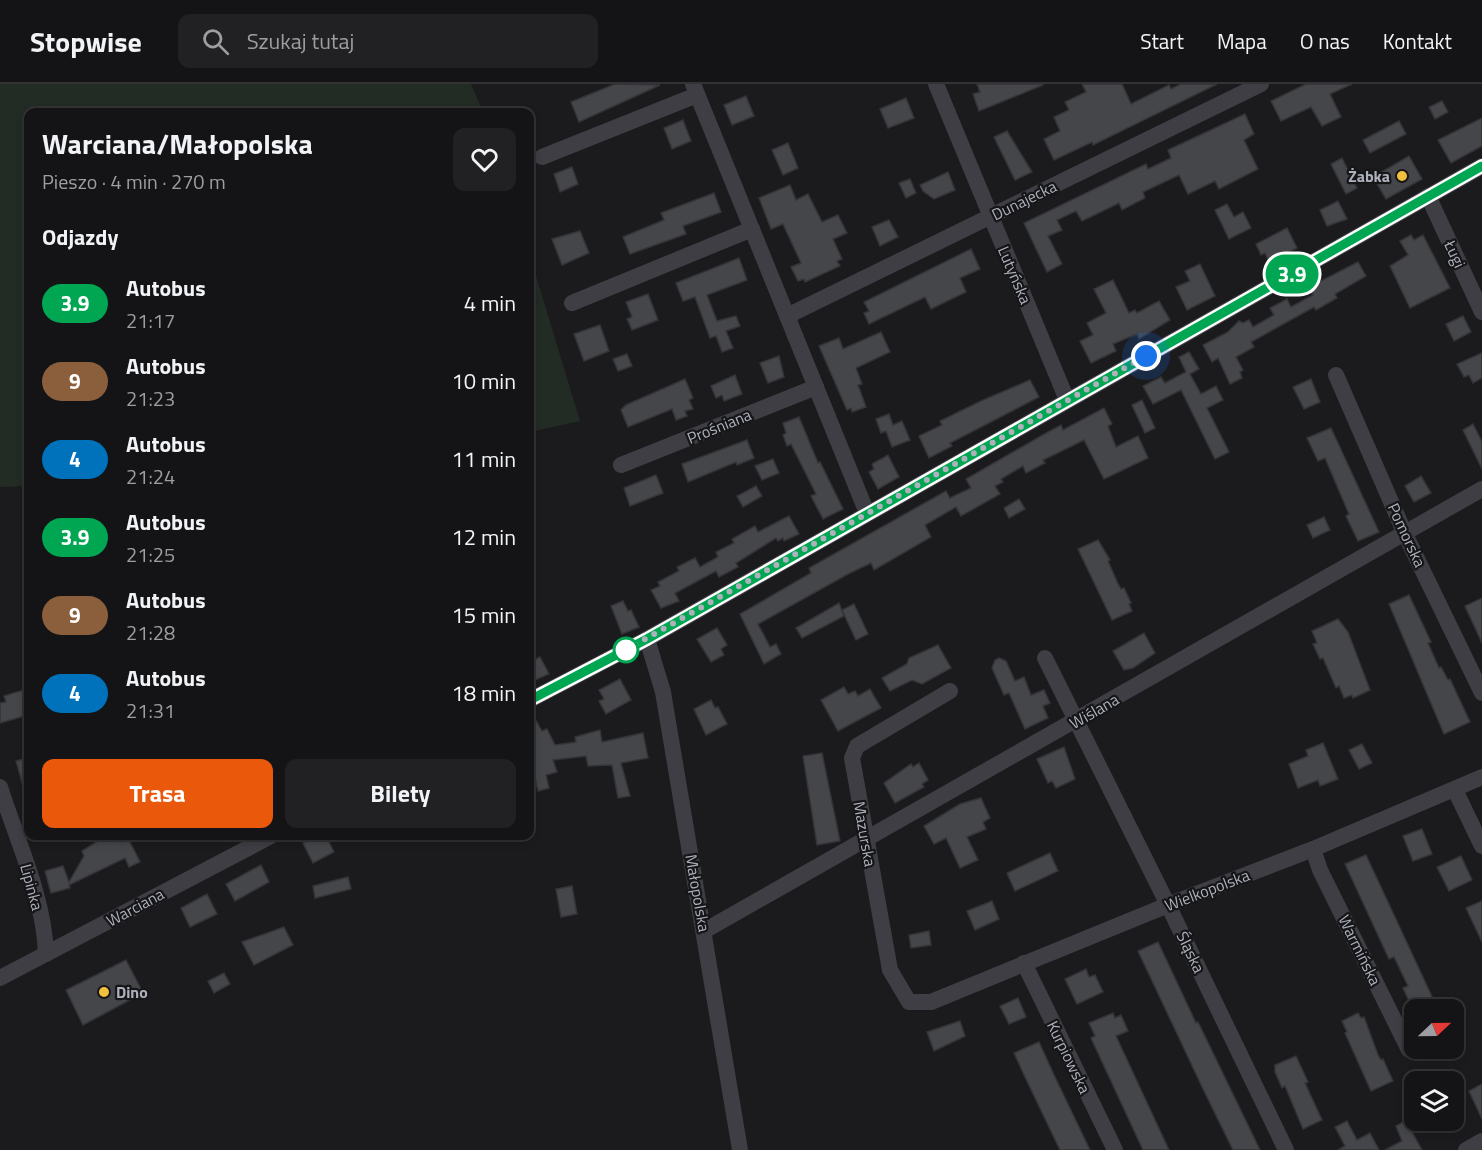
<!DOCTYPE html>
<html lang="pl">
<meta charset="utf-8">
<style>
body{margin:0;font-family:"Titillium Web",sans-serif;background:#212123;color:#f1f3f6;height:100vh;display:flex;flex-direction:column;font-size:22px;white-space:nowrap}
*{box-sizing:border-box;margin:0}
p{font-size:20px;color:#9d9ea1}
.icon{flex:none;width:33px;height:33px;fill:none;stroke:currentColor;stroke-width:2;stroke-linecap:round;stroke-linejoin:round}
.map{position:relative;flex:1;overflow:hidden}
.side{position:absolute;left:24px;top:24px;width:510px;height:732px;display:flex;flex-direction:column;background:#141416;border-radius:12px;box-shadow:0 3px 9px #0003,0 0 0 2px #333335}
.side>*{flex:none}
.badge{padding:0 12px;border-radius:20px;font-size:21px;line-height:39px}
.needle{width:39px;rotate:68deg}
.controls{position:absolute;left:1404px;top:915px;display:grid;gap:12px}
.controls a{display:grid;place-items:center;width:60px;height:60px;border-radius:12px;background:#141416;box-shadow:0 3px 9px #0003,0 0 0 2px #333335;font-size:30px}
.you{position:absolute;width:30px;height:30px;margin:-15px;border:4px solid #fff;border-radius:50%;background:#1a73e8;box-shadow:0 0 0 9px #1a73e833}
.map>.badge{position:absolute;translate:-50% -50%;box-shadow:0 0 0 3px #fff}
h2{padding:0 18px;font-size:22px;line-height:54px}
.round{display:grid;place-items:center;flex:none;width:63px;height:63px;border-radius:12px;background:#212123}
.head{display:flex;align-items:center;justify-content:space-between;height:102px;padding:0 18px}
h1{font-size:28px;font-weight:700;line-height:45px}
.primary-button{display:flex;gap:12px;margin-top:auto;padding:12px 18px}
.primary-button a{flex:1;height:69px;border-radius:12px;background:#ea580c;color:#fff;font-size:24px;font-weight:700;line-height:69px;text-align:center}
.primary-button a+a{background:#212123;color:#f1f3f6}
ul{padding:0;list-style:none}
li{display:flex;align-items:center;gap:18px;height:78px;padding:0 18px}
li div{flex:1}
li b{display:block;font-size:22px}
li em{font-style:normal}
li .badge{min-width:66px;font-weight:700;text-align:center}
header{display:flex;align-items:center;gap:36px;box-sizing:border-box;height:84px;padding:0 30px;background:#141416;border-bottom:2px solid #333335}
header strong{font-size:28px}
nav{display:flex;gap:33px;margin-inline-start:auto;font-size:21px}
.search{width:420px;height:54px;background:#212123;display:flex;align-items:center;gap:15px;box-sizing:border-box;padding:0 21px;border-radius:12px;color:#9d9ea1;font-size:22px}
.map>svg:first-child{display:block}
.green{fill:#222b24}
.building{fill:#45464a;stroke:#353539;stroke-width:1.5}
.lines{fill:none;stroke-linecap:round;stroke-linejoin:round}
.street{stroke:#3e3e44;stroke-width:16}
.line-casing{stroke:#fff;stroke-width:14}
.line{stroke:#00a651;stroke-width:9}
.walk{stroke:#adb1bc;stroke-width:6;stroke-dasharray:0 10.8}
.poi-dot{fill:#f3c03d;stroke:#161618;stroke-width:2}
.stop-dot{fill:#fff;stroke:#00a651;stroke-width:3}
.labels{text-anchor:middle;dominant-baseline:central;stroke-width:4.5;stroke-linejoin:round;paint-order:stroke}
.poi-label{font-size:16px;font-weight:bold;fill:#adb1bc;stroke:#161618;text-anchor:end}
.street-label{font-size:16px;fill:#adb1bc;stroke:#161618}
</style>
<header>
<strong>Stopwise</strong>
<div class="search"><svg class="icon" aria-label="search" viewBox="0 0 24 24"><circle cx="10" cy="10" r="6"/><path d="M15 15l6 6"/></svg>Szukaj tutaj</div>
<nav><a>Start</a><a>Mapa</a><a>O nas</a><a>Kontakt</a></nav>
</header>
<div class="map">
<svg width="1482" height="1066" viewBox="0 0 1482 1066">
<rect width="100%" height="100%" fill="#1b1b1d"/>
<g class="green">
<path d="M0,0H471L483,28H28V402L0,403Z"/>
<path d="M530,172L580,337L530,348Z"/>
</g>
<g class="building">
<path d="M615,0L660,1L579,38L571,18Z"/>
<path d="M977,0H1042L1043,1L979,27L973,10L980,8Z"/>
<path d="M1082,0H1122L1131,20L1169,1L1171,5L1181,0H1217L1093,61L1092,58L1054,76L1044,55L1060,47L1054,33L1069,26L1065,18L1086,8Z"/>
<path d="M1306,0H1352L1330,10L1341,33L1322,42L1311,23L1281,37L1271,17Z"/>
<path d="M746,12L754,32L732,41L724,21Z"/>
<path d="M906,14L914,34L888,44L880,25Z"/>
<path d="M1442,17L1448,28L1435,35L1429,23Z"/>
<path d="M1245,30L1254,50L1244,56L1258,85L1219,105L1215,97L1188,110L1179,91L1143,108L1145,114L1122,126L1119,119L1082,137L1076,127L1057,136L1062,146L1048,152L1062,180L1047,188L1024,139L1146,80L1148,85L1171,74L1168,66Z"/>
<path d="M1482,34V62L1451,79L1438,56Z"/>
<path d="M683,36L691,57L672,65L664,44Z"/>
<path d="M1399,37L1406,50L1370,69L1363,56Z"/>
<path d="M1007,47L1032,88L1015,96L994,53Z"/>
<path d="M788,59L798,84L783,91L772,66Z"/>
<path d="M1409,72L1422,95L1386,115L1373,93Z"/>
<path d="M1342,74L1357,104L1346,110L1331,80Z"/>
<path d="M572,83L578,100L560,108L554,90Z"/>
<path d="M948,88L955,106L934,115L923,107L920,101Z"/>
<path d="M910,95L916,109L906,114L899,99Z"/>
<path d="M790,101L796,116L808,110L822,138L838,131L847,149L833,155L842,175L837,177L840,182L805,198L804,195L798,197L791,183L801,179L783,140L771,145L759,114Z"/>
<path d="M714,109L721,128L683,142L686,150L630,170L623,153L664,136L661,129Z"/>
<path d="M1338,117L1347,135L1327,142L1320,126Z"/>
<path d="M1227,120L1234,133L1243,128L1251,144L1229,155L1215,126Z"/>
<path d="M889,136L898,153L880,162L872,143Z"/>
<path d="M1287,144L1297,164L1269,178L1265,169L1261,171L1256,160Z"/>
<path d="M580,147L589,169L562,181L552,155Z"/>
<path d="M1411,151L1414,156L1423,151L1450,204L1410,224L1390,182L1408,171L1400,157Z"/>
<path d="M971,165L980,185L960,194L966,208L931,225L925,213L869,240L864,229L869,227L864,218Z"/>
<path d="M739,174L747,196L707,211L717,237L736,232L740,242L726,247L733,264L722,268L716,252L710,254L695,213L683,217L676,199Z"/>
<path d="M1358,178L1366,192L1335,210L1337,214L1316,226L1314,223L1251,258L1254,263L1236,273L1243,286L1240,288L1242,294L1230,300L1218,274L1212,278L1203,261L1228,248L1239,237L1243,239L1249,236L1253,243L1274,231L1270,224L1287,215L1291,223L1313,211L1310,205L1316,202L1315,200Z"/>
<path d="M1200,180L1215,212L1187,226L1176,203L1190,197L1185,187Z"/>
<path d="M1113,196L1129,229L1135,226L1137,229L1159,217L1170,236L1139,255L1137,250L1113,260L1116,267L1091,279L1080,257L1093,251L1087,239L1106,229L1094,205Z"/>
<path d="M648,210L658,236L632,246L627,235L632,233L626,218Z"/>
<path d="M1463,232L1471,248L1454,257L1446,240Z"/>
<path d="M600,241L609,267L584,277L574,250Z"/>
<path d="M881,248L890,268L856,284L862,300L858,301L866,323L852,328L851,324L847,326L819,262L839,254L843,265Z"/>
<path d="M1189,268L1199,285L1190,290L1201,310L1216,302L1223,316L1207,324L1229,368L1215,375L1181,306L1153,320L1143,302L1161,293L1165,299L1186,288L1179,273Z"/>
<path d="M1482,269V294L1473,299L1469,291L1464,293L1457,280Z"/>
<path d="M627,270L632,282L618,287L613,275Z"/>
<path d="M779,272L784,293L768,299L760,279Z"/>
<path d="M735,291L742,310L724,317L722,311L716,314L711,302Z"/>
<path d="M685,295L693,314L689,316L693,325L685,327L687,332L676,336L672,325L628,343L621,326L626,321Z"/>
<path d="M1311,295L1320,318L1304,325L1293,303Z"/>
<path d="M1030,296L1039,313L950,359L952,362L929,374L919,352L942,341L940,337L981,317Z"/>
<path d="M1142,316L1155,344L1145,349L1132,321Z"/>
<path d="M1104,324L1112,340L1108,342L1116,363L1138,352L1148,374L1104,395L1084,356L1043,376L1045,379L1026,389L1023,382L1001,395L1003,398L995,402L1000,410L961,432L956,423L925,441L931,453L874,486L871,479L848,490L758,540L770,563L776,560L781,570L764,580L740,530L811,489L809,484L946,407L950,414L971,404L966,395L1041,352L1061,341L1063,346Z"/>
<path d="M889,330L893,341L902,337L910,356L892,363L886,347L881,349L876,335Z"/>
<path d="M799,333L818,379L820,378L843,425L823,435L811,412L816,410L791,360L787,362L783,351L786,349L783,339Z"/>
<path d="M1473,340L1482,358V385L1463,346Z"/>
<path d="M1331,344L1379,448L1358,457L1346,432L1349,430L1325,374L1318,377L1307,354Z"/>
<path d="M747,356L754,374L737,381L736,378L688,398L682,380Z"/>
<path d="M888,371L899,393L878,405L869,388L874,385L872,380Z"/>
<path d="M773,375L779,389L762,396L755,382Z"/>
<path d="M656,391L663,409L630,422L624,404Z"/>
<path d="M1421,392L1431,409L1414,418L1405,402Z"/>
<path d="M756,402L762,412L743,423L737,412Z"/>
<path d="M1019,415L1025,425L1009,434L1004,424Z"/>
<path d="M789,432L799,450L784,457L783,454L778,457L776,454L736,479L738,483L719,493L716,487L675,509L679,517L661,524L651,506L660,502L658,498L679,487L677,483L695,474L700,483L718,473L716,468L734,459L732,455L755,442L758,448Z"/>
<path d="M1324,433L1330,446L1313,454L1307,441Z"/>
<path d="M1098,456L1110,476L1108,477L1118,500L1121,505L1124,504L1131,519L1129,520L1132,527L1112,536L1078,465Z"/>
<path d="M1409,511L1431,558L1428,559L1439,584L1441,583L1448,596L1450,595L1470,638L1444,650L1389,520Z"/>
<path d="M1482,514V559L1465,522Z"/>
<path d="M623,517L628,527L631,526L639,543L622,550L611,522Z"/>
<path d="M839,519L844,532L802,554L796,544Z"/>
<path d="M854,520L868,550L856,556L842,526Z"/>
<path d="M1338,535L1348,548L1370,606L1353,614L1352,611L1344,614L1339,602L1336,604L1323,574L1320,575L1313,560L1317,559L1312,547Z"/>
<path d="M717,544L727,561L721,565L724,571L711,578L697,555Z"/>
<path d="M1144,549L1155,569L1133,584L1124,586L1113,567Z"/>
<path d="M938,561L951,584L922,600L912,596L890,607L882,594L907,580L909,574Z"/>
<path d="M540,573L549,590L530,598V578Z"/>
<path d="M999,574L1006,577L1015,597L1024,593L1031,611L1044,606L1050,619L1043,622L1048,634L1025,645L1009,609L1004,611L992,584L995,576Z"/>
<path d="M620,595L631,616L606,630L599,617L604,615L599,606Z"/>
<path d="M844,603L848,610L855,607L858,612L870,605L881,624L838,647L821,616Z"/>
<path d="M27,605L28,631L0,639V619L6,618L4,612Z"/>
<path d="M711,616L715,624L718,623L727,640L706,651L694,625Z"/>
<path d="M530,626L542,647L547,645L555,661L576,658L575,653L600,646L602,658L643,649L648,674L621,679L630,712L618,714L612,681L588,682L586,672L553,676L557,688L546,691L549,704L538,707L530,671Z"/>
<path d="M1323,659L1338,695L1320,702L1318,696L1298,704L1289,680L1308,672L1306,666Z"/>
<path d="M1362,660L1372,679L1359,685L1349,666Z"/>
<path d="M1064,663L1075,695L1056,704L1052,697L1048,699L1037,675Z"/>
<path d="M822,669L840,757L817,761L803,672Z"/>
<path d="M28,674V708L25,709L16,677Z"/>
<path d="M919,679L928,696L922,700L924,703L895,719L884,699L911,680L913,683Z"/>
<path d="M981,714L990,734L983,738L986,745L967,753L978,776L960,784L946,754L934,760L924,742L960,720Z"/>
<path d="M1422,745L1432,770L1413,777L1403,752Z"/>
<path d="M117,752L120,758L129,756L140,778L129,783L125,774L69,801L70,804L51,809L45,787L63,782L69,798L84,772L82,767L104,753L109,756Z"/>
<path d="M318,752H326L334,768L313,779L303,759Z"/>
<path d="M1050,769L1058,787L1015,807L1007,789Z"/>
<path d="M1366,771L1435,919L1414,926V928L1403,904L1408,902L1394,873L1389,875L1345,780Z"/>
<path d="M1461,772L1472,796L1449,807L1437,783Z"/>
<path d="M261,781L269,798L235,817L226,800Z"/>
<path d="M348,793L351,805L315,814L313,802Z"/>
<path d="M572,802L577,830L561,833L556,805Z"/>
<path d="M207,810L217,830L190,843L181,824Z"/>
<path d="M992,817L999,835L975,846L967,827Z"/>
<path d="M1482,817V858L1466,824Z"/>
<path d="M284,843L293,861L254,881L242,858Z"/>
<path d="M929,847L931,861L911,864L909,851Z"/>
<path d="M1158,858L1196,939L1198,938L1260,1066H1233L1204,1007L1138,867Z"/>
<path d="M126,876L143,909L83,941L66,906Z"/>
<path d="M1086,885L1089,893L1095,891L1103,908L1077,920L1065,895Z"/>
<path d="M224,889L230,900L214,909L208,897Z"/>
<path d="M1018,914L1026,933L1009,940L1000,922Z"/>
<path d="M1113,929L1115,934L1121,931L1128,947L1116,952L1169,1066H1143L1091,954L1095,952L1089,939Z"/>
<path d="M1358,929L1361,934L1364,933L1378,971L1381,976L1383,975L1393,997L1371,1007L1345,949L1347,948L1342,937Z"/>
<path d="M960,937L965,952L934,967L927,948Z"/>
<path d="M1039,958L1055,993L1090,1066H1060L1025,993L1014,969Z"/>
<path d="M1296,972L1308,998L1305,999L1322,1036L1303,1045L1285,1002L1282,1004L1275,988V981Z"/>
<path d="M1482,1000V1035L1469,1007Z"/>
<path d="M1410,1034L1437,1036L1412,1048L1422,1066H1385L1402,1057L1396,1042Z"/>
<path d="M1347,1037L1357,1056L1370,1049L1379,1066H1338L1345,1062L1335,1043Z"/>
</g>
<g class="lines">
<g class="street">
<path d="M693,0L867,429"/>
<path d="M936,0L1067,316"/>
<path d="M542,73L697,11"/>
<path d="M1428,112L1482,228"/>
<path d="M572,219L752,145"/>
<path d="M787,232L1261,0"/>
<path d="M1336,291L1405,450L1482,609"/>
<path d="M621,381L816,303"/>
<path d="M647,555L663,608L740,1066"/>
<path d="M1045,574L1168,821L1286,1066"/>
<path d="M950,607L857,662L852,674L890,886L909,918H931L1168,821L1313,765L1482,693"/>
<path d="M530,616L647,555L1482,82"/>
<path d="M0,703C17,757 44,813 46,870"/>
<path d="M1455,706L1482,762"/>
<path d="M1313,765L1320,786L1409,966"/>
<path d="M704,847L1482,405"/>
<path d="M1024,879L1115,1066"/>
<path d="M0,894L271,752"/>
<path d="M1466,1066L1482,1057"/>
</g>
</g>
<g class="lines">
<g class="line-casing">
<path id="line" d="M530,616L647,555L1482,82"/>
</g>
<use href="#line" class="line"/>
<path class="walk" d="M626,566L1146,272"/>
</g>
<g class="poi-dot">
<circle cx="1402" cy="92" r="6"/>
<circle cx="104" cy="908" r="6"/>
</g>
<circle class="stop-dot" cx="626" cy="566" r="12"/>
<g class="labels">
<g class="poi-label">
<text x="1390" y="92">Żabka</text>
<text x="116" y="908" text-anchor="start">Dino</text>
</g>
<g class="street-label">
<text transform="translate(1024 116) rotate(-26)">Dunajecka</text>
<text transform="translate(1455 170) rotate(65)">Ługi</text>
<text transform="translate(1015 191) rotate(67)">Lutyńska</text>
<text transform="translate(719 342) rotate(-22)">Prośniana</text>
<text transform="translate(1407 451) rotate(65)">Pomorska</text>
<text transform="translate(1094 627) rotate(-30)">Wiślana</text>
<text transform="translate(865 750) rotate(80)">Mazurska</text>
<text transform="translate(32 803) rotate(75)">Lipinka</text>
<text transform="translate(1207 806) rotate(-21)">Wielkopolska</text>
<text transform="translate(698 809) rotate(80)">Małopolska</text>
<text transform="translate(135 823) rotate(-28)">Warciana</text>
<text transform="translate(1360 866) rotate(64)">Warmińska</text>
<text transform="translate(1191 868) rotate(64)">Śląska</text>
<text transform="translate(1069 973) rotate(64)">Kurpiowska</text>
</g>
</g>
</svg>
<div class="controls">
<a><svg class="needle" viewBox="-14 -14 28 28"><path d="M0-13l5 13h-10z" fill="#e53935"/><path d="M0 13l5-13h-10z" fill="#9d9ea1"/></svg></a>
<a><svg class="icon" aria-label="layers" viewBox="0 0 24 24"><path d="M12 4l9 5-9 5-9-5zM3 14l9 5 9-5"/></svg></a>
</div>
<div class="you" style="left:1146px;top:272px"></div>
<b class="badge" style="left:1292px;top:190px;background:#00a651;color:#fff">3.9</b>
<section class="side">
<div class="head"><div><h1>Warciana/Małopolska</h1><p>Pieszo · 4 min · 270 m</p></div><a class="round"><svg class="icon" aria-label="heart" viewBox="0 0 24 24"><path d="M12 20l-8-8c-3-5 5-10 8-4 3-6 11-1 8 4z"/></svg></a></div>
<h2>Odjazdy</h2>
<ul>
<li><span class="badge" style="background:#00a651;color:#fff">3.9</span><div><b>Autobus</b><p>21:17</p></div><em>4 min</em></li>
<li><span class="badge" style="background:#8b5e3c;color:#fff">9</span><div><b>Autobus</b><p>21:23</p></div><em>10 min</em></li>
<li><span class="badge" style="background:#0072bc;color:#fff">4</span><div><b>Autobus</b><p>21:24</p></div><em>11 min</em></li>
<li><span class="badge" style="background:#00a651;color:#fff">3.9</span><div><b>Autobus</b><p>21:25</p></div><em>12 min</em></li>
<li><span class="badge" style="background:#8b5e3c;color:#fff">9</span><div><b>Autobus</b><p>21:28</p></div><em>15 min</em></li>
<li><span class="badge" style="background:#0072bc;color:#fff">4</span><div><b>Autobus</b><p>21:31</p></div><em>18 min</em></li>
</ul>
<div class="primary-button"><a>Trasa</a><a>Bilety</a></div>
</section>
</div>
